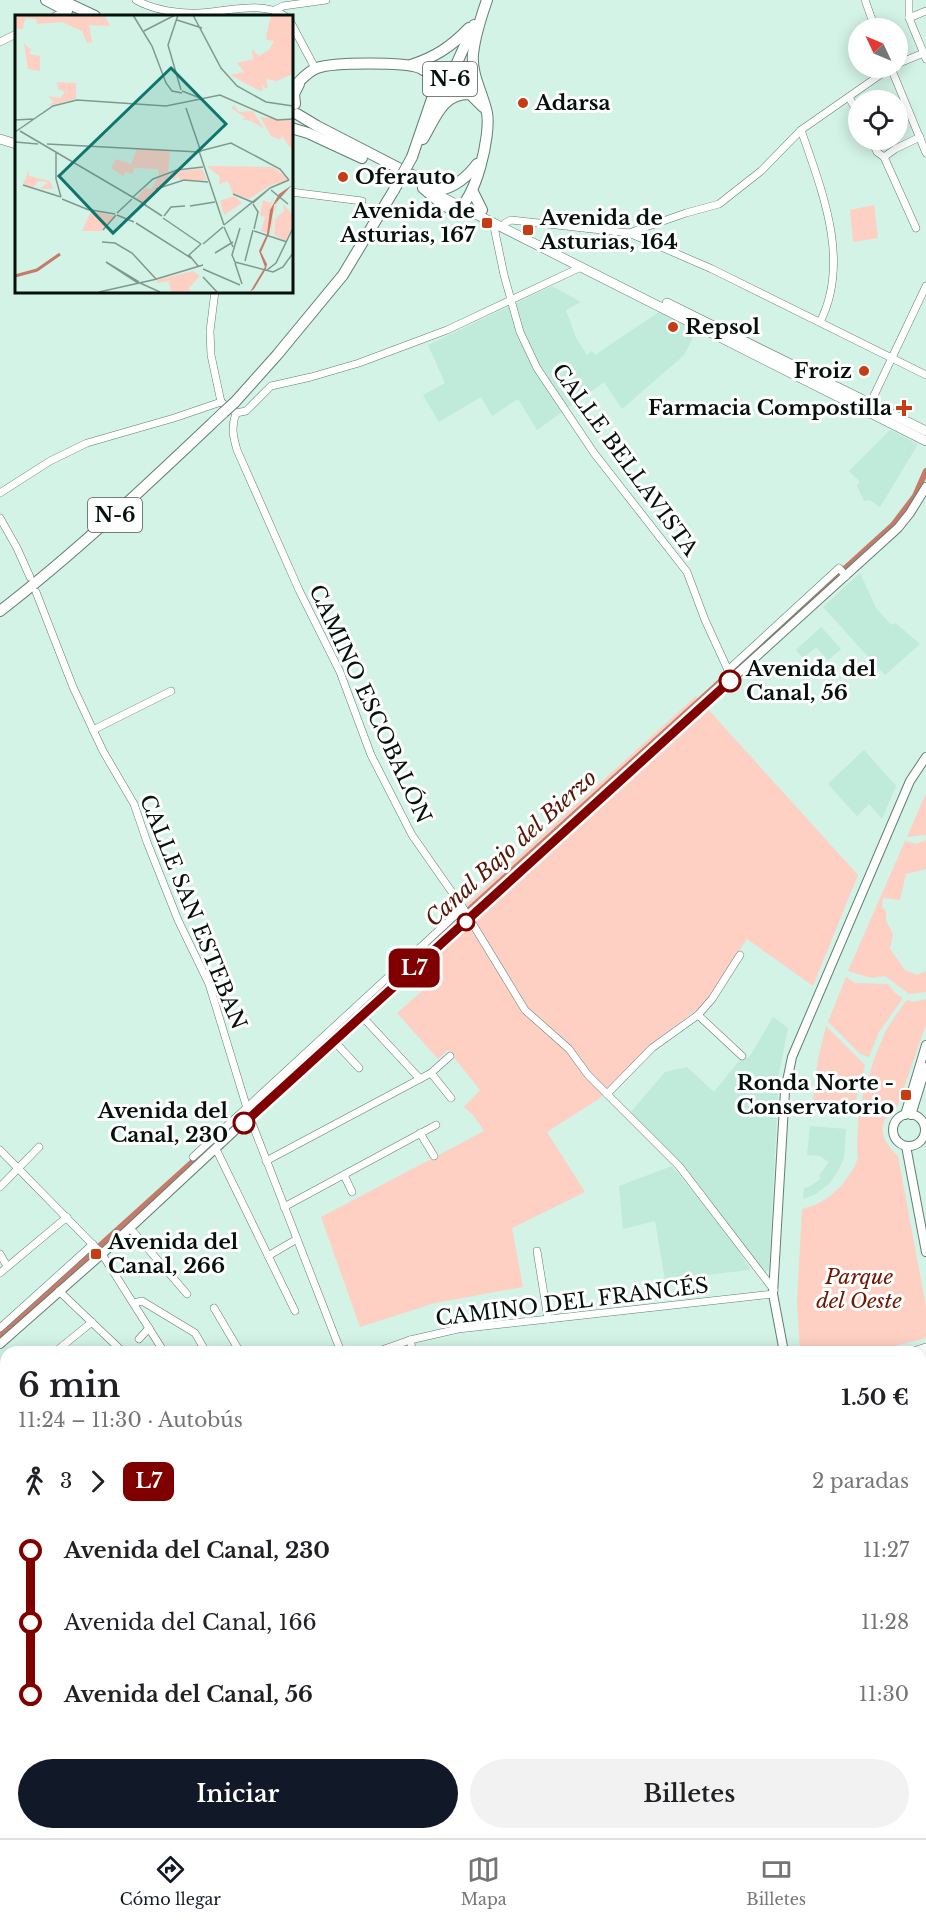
<!DOCTYPE html>
<html lang="es">
<meta charset="utf-8">
<style>
body{margin:0;font-family:"Libre Baskerville",serif;background:#f2f2f2;color:#202124;height:100vh;display:flex;flex-direction:column;font-size:22px;white-space:nowrap}
*{box-sizing:border-box;margin:0}
p{font-size:20px;color:#757577}
.icon{flex:none;width:33px;height:33px;fill:none;stroke:currentColor;stroke-width:2;stroke-linecap:round;stroke-linejoin:round}
.map{position:relative;flex:1;overflow:hidden}
.details{position:absolute;left:0px;top:1346px;width:927px;height:494px;display:flex;flex-direction:column;background:#fff;border-radius:18px 18px 0 0;box-shadow:0 3px 15px #0003}
.details>*{flex:none}
.badge{padding:0 12px;border-radius:9px;font-size:21px;line-height:39px}
.needle{width:39px;rotate:314deg}
.buttons{position:absolute;left:848px;top:18px;display:grid;gap:12px}
.buttons a{display:grid;place-items:center;width:60px;height:60px;border-radius:50%;background:#fff;box-shadow:0 3px 15px #0003;font-size:30px}
.map>.badge{position:absolute;translate:-50% -50%;box-shadow:0 0 0 3px #fff}
.legs{display:flex;align-items:center;gap:9px;height:66px;padding:0 18px;font-size:20px}
.legs p{margin-inline-start:auto}
.overview{display:flex;align-items:center;justify-content:space-between;height:102px;padding:0 18px}
h1{font-size:33px;font-weight:600;line-height:45px}
.cta{display:flex;gap:12px;margin-top:auto;padding:12px 18px}
.cta a{flex:1;height:69px;border-radius:36px;background:#111827;color:#fff;font-size:24px;font-weight:600;line-height:69px;text-align:center}
.cta a+a{background:#f2f2f2;color:#202124}
ul{padding:0 18px;list-style:none}
li{display:flex;align-items:center;gap:21px;height:72px;font-size:22px}
li i{display:grid;place-items:center;width:9px;height:100%;margin:0 8px;background:currentColor}
li i::after{content:'';width:15px;height:15px;margin:-8px;border:4px solid;border-radius:50%;background:#fff}
li p{margin-inline-start:auto}
li:first-child i{background:linear-gradient(#0000 50%,currentColor 0)}
li:last-child i{background:linear-gradient(currentColor 50%,#0000 0)}
.tabs{display:flex;justify-content:space-around;align-items:center;height:84px;border-top:2px solid #e0e0e0;background:#fff;font-size:16px;color:#757577}
.tabs a{display:grid;justify-items:center;gap:3px}
.tabs .current{color:#111827}
.map>svg:first-child{display:block}
.built{fill:#c0ead9}
.green{fill:#fed0c3}
.lines{fill:none;stroke-linecap:round;stroke-linejoin:round}
.canal{stroke:#c47b69;stroke-width:6}
.minor-casing{stroke:#617e73;stroke-width:8}
.tertiary-casing{stroke:#617e73;stroke-width:10}
.secondary-casing{stroke:#617e73;stroke-width:10}
.primary-casing{stroke:#617e73;stroke-width:12}
.trunk-casing{stroke:#617e73;stroke-width:12}
.minor{stroke:#fff;stroke-width:7}
.tertiary{stroke:#fff;stroke-width:8}
.secondary{stroke:#fff;stroke-width:9}
.primary{stroke:#fff;stroke-width:10}
.trunk{stroke:#fff;stroke-width:10}
.trunk-bridge-casing{stroke:#617e73;stroke-width:12;stroke-linecap:butt}
.trunk-bridge{stroke:#fff;stroke-width:10}
.line-1-casing{stroke:#fff;stroke-width:14}
.line-1{stroke:#800000;stroke-width:9}
.poi-dot{fill:#c53c15;stroke:#fff;stroke-width:2}
.stop-1-dot{fill:#fff;stroke:#800000;stroke-width:3}
.labels{text-anchor:middle;dominant-baseline:central;stroke-width:6;stroke-linejoin:round;paint-order:stroke}
.shield{fill:#fff;stroke:#515856;stroke-width:1.5}
.shield-label{font-size:20px;font-weight:bold;fill:#06110d}
.poi-label{font-size:21px;font-weight:bold;fill:#06110d;stroke:#fff;text-anchor:start}
.street-label{font-size:21px;fill:#06110d;stroke:#fff}
.stop-label{font-size:21px;font-weight:bold;fill:#06110d;stroke:#fff;text-anchor:start}
.park-label{font-size:21px;font-style:italic;fill:#6f1700;stroke:#fff}
.water-label{font-size:22px;font-style:italic;fill:#571504;stroke:#fff}
.inset-river{fill:none;stroke:#c47b69;stroke-width:3}
.inset-road{fill:none;stroke:#80998f;stroke-width:1.5}
.view{fill:#0f766e;fill-opacity:0.15;stroke:#0f766e;stroke-width:3}
.inset-edge{fill:none;stroke:#06110d;stroke-width:3}
</style>
<div class="map">
<svg width="926" height="1838" viewBox="0 0 926 1838">
<rect width="100%" height="100%" fill="#d2f3e5"/>
<g class="built">
<path d="M552,286L581,302L566,310L576,338L587,355L592,351L595,355L662,310L698,328L684,355L622,409L604,382L537,430L518,399L492,416L481,397L439,422L423,395L445,383L428,345Z"/>
<path d="M890,430L918,444L880,507L870,500L864,501L857,486L860,482L849,471Z"/>
<path d="M860,573L876,608L891,625L895,623L920,644L885,675L823,607Z"/>
<path d="M821,627L841,649L828,660L816,647L803,658L796,650Z"/>
<path d="M864,750L896,786L882,819L869,804L857,816L828,784Z"/>
<path d="M773,1017L788,1028L779,1073L769,1269L764,1273L677,1160L631,1112L665,1072L687,1067L714,1092L739,1061L750,1056Z"/>
<path d="M810,1126L846,1129L844,1158L838,1171L829,1184L814,1195L803,1199L804,1188L809,1187L818,1181L821,1178L819,1176L829,1162L820,1156L807,1155Z"/>
<path d="M672,1166L731,1239L750,1269L749,1270L665,1280L655,1221L623,1229L619,1186Z"/>
<path d="M926,1378V1827L921,1829V1379Z"/>
<path d="M802,1833H913L903,1838H803Z"/>
</g>
<g class="green">
<path d="M874,205L878,238L853,242L850,210Z"/>
<path d="M696,696L858,875L813,986L747,939L702,1006L647,1047L600,1098L547,1132L585,1192L512,1228L523,1287L435,1303L360,1327L321,1217L484,1131L473,1115L464,1107L480,1090L448,1050L438,1059L397,1013L429,985L411,954Z"/>
<path d="M926,793V835L907,837Z"/>
<path d="M926,840V869L906,874L900,900L883,898L882,907L886,911V921L893,934L890,949L905,970L917,975L926,971V992L909,994L885,976L871,978L848,971L905,841L916,844Z"/>
<path d="M846,977L855,983L888,984L895,993L903,998L879,1032L869,1057L860,1054L828,1022Z"/>
<path d="M926,999V1024L898,1105C876,1122 879,1138 898,1156L926,1307V1338L875,1351H800L797,1301L802,1209L815,1205L829,1197L842,1185L854,1168L858,1158L857,1141L859,1109L874,1059L886,1030L905,1002L908,1000L913,1002Z"/>
<path d="M826,1026L865,1065L853,1111L812,1108L818,1059Z"/>
<path d="M173,1833H257L253,1838H171Z"/>
<path d="M286,1833H337L340,1838H282Z"/>
<path d="M572,1833H786V1838H565Z"/>
</g>
<g class="lines">
<g class="canal">
<path d="M234,1123L893,525L915,496L926,471"/>
<path d="M0,1336L198,1157"/>
</g>
<g class="minor-casing">
<g id="minor">
<path d="M136,0C153,10 180,14 199,13C226,12 262,0 285,16"/>
<path d="M865,0L875,28"/>
<path d="M909,0V18L926,59"/>
<path d="M275,10L283,6L326,0"/>
<path d="M55,16L63,13L66,7"/>
<path d="M909,18L926,11"/>
<path d="M291,23L315,68"/>
<path d="M0,42L16,34"/>
<path d="M897,64L926,52"/>
<path d="M891,68L926,153"/>
<path d="M849,97L858,114"/>
<path d="M801,130C822,191 851,261 820,322"/>
<path d="M871,140L877,152L884,157L916,228"/>
<path d="M884,157L895,149L920,137"/>
<path d="M291,192L362,201"/>
<path d="M493,222L504,275L520,332L537,368L594,453L687,572L705,620L728,670L734,677"/>
<path d="M505,223L511,220L629,233L686,213L719,204L761,171L801,130L890,68"/>
<path d="M629,233L712,269L926,375"/>
<path d="M215,291L210,331L211,355L221,402"/>
<path d="M870,404L926,286"/>
<path d="M236,413C231,427 233,436 237,450L299,590L340,672L371,755L412,835L463,908L525,1010L569,1049L588,1075L679,1166L774,1290"/>
<path d="M236,413L246,411L271,386L311,377L359,363L447,330L581,267"/>
<path d="M0,493L50,461L87,443L174,418L221,402L232,410"/>
<path d="M0,518L17,548L30,577"/>
<path d="M36,592L73,687L103,751L134,804L147,842L178,920L209,984L250,1118L341,1352"/>
<path d="M728,670L839,568L846,576"/>
<path d="M93,730L171,691"/>
<path d="M359,1013L420,1079"/>
<path d="M698,1015L742,1056"/>
<path d="M334,1041L359,1068"/>
<path d="M431,1073L450,1056"/>
<path d="M607,1094L652,1048L698,1015L712,999L740,955"/>
<path d="M925,1131H926"/>
<path d="M420,1133L434,1156"/>
<path d="M216,1149L295,1311"/>
<path d="M0,1150L102,1254L164,1352"/>
<path d="M193,1157L463,908"/>
<path d="M266,1161L431,1073L451,1098"/>
<path d="M344,1175L352,1192"/>
<path d="M0,1187L39,1147"/>
<path d="M284,1207L436,1125"/>
<path d="M130,1228L187,1294"/>
<path d="M537,1251L548,1319"/>
<path d="M0,1254L7,1266"/>
<path d="M268,1256L297,1239"/>
<path d="M0,1273L67,1217"/>
<path d="M59,1291L123,1352"/>
<path d="M134,1303L142,1301L195,1333L206,1352"/>
<path d="M214,1308L240,1352"/>
<path d="M0,1328L93,1244"/>
<path d="M139,1339L149,1328"/>
<path d="M410,1340L413,1352"/>
<path d="M55,1352L92,1322"/>
<path d="M376,1352L410,1340L458,1329L773,1294"/>
<path d="M921,1427L926,1425"/>
<path d="M921,1514L926,1513"/>
<path d="M0,1548L6,1545"/>
<path d="M0,1558L6,1574"/>
<path d="M921,1673L926,1671"/>
<path d="M921,1767L926,1765"/>
<path d="M921,1825L926,1823"/>
<path d="M905,1838L908,1833"/>
</g>
</g>
<g class="tertiary-casing">
<g id="tertiary">
<circle cx="909" cy="1130" r="16"/>
<path d="M905,1115L926,1045"/>
<path d="M911,1115L926,1067"/>
<path d="M906,1146L926,1252"/>
<path d="M0,1344L102,1254L287,1082L898,528L910,513L926,487"/>
<path d="M784,1352L773,1294L783,1123L785,1091L792,1057L910,781L926,757"/>
<path d="M921,1598L926,1596"/>
<path d="M921,1606L926,1604"/>
<path d="M792,1833V1838"/>
<path d="M528,1838L536,1835L545,1838"/>
<path d="M556,1838L563,1833"/>
</g>
</g>
<g class="secondary-casing">
<g id="secondary">
<path d="M0,139L16,144"/>
<path d="M430,191L926,441"/>
<path d="M667,303L926,431"/>
<path d="M914,1352L926,1348"/>
<path d="M921,1357L926,1356"/>
<path d="M0,1605L6,1603"/>
</g>
</g>
<g class="primary-casing">
<g id="primary">
<path d="M46,0L67,11"/>
<path d="M61,0L95,16"/>
<path d="M297,114L317,126L441,190"/>
<path d="M291,128L308,133L362,158"/>
</g>
</g>
<g class="trunk-casing">
<g id="trunk">
<path d="M411,65C435,57 451,47 469,28"/>
<path d="M291,89C300,82 306,72 317,68C333,62 405,62 420,68C429,72 436,80 435,90L412,157"/>
<path d="M295,104L294,94L299,84"/>
<path d="M434,114L474,25"/>
<path d="M423,139C435,119 442,93 470,94L483,107"/>
<path d="M423,188L443,205L455,211C476,202 491,134 487,113C483,94 471,74 473,54C475,36 481,17 487,0"/>
<path d="M441,190C457,186 468,176 477,164"/>
<path d="M472,190L482,210"/>
<path d="M235,402L277,355L343,275L394,190"/>
<path d="M0,611C79,550 151,481 224,412"/>
</g>
</g>
<use href="#minor" class="minor"/>
<use href="#tertiary" class="tertiary"/>
<use href="#secondary" class="secondary"/>
<use href="#primary" class="primary"/>
<use href="#trunk" class="trunk"/>
<g class="trunk-bridge-casing">
<g id="trunk-bridge">
<path d="M394,190L412,157"/>
<path d="M224,412L235,402"/>
</g>
</g>
<use href="#trunk-bridge" class="trunk-bridge"/>
</g>
<g class="lines">
<g class="line-1-casing">
<path id="line-1" d="M244,1123L730,681"/>
</g>
<use href="#line-1" class="line-1"/>
</g>
<g class="poi-dot">
<circle cx="523" cy="103" r="6"/>
<circle cx="343" cy="177" r="6"/>
<rect x="481" y="217" width="12" height="12" rx="3"/>
<rect x="522" y="224" width="12" height="12" rx="3"/>
<circle cx="673" cy="327" r="6"/>
<circle cx="864" cy="371" r="6"/>
<path d="M901 399h6v6h6v6h-6v6h-6v-6h-6v-6h6z"/>
<rect x="900" y="1089" width="12" height="12" rx="3"/>
<rect x="90" y="1248" width="12" height="12" rx="3"/>
</g>
<g class="stop-1-dot">
<circle cx="730" cy="681" r="10"/>
<circle cx="466" cy="922" r="8"/>
<circle cx="244" cy="1123" r="10"/>
</g>
<g class="labels">
<g class="shield">
<rect x="423" y="62" width="54" height="34" rx="4.5"/>
<rect x="88" y="498" width="54" height="34" rx="4.5"/>
</g>
<g class="shield-label">
<text x="450" y="79">N-6</text>
<text x="115" y="515">N-6</text>
</g>
<g class="poi-label">
<text x="535" y="103">Adarsa</text>
<text x="355" y="177">Oferauto</text>
<text x="475" y="211" text-anchor="end">Avenida de<tspan x="475" dy="24">Asturias, 167</tspan></text>
<text x="540" y="218">Avenida de<tspan x="540" dy="24">Asturias, 164</tspan></text>
<text x="685" y="327">Repsol</text>
<text x="852" y="371" text-anchor="end">Froiz</text>
<text x="892" y="408" text-anchor="end">Farmacia Compostilla</text>
<text x="894" y="1083" text-anchor="end">Ronda Norte -<tspan x="894" dy="24">Conservatorio</tspan></text>
<text x="108" y="1242">Avenida del<tspan x="108" dy="24">Canal, 266</tspan></text>
</g>
<g class="street-label">
<text transform="translate(625 460) rotate(54)">CALLE BELLAVISTA</text>
<text transform="translate(370 704) rotate(65)">CAMINO ESCOBALÓN</text>
<text transform="translate(193 912) rotate(68)">CALLE SAN ESTEBAN</text>
<text transform="translate(572 1302) rotate(-7)">CAMINO DEL FRANCÉS</text>
</g>
<g class="stop-label">
<text x="746" y="669">Avenida del<tspan x="746" dy="24">Canal, 56</tspan></text>
<text x="228" y="1111" text-anchor="end">Avenida del<tspan x="228" dy="24">Canal, 230</tspan></text>
</g>
<g class="park-label">
<text x="859" y="1277">Parque<tspan x="859" dy="24">del Oeste</tspan></text>
</g>
<g class="water-label">
<text transform="translate(511 848) rotate(-42)">Canal Bajo del Bierzo</text>
</g>
</g>
<g transform="translate(15 15)">
<rect width="278" height="278" fill="#d2f3e5"/>
<path d="M0,0H90L95,11L74,10L77,27L72,28L67,16L47,7L22,9L21,4L10,3L8,14H0ZM256,0H277V59L262,66L251,64L253,72L250,74L245,66L248,75L245,76L215,60L229,57L222,48L238,44L237,34L244,41L254,35L259,26L252,25L251,21ZM9,28L16,35L14,39L25,41V56L13,54ZM42,67L61,68V84L32,91L39,87L33,81L45,83L50,77L43,74ZM219,90L224,97L238,96L249,114L236,106L237,100L235,106L226,104L231,103L216,93ZM245,102L277,105V135L267,121L265,125L256,121ZM122,134L155,136L153,157L144,161L143,154L119,153L118,159L111,157L108,161L96,153L101,144L116,149ZM192,151L258,152L275,165L256,170L234,184L218,179L213,166L204,169L205,162ZM187,154L192,165H165L163,161L159,165L153,160V168L142,173L130,188L121,184L130,173L136,174L142,164L162,156ZM14,155V161L35,166L38,174H25L33,167L24,166L17,173L8,169ZM259,180L254,199L264,185L258,199L257,219L254,201L252,218L246,216L250,202L245,200L248,185L256,188ZM219,181L227,188L209,200L205,186ZM268,189L277,199V212L271,226L259,220L260,204L269,196ZM76,196L100,201L116,207L101,202L87,216H67ZM178,256L185,261L174,273L175,277H156L154,266L142,268V265Z" fill="#fed0c3"/>
<path d="M277,170L259,190L254,219L246,237L252,249L251,254L239,274L235,277L250,252L244,236L252,219L255,195L264,179Z" fill="#c47b69"/>
<path class="inset-river" d="M0,261L22,255L45,239"/>
<path class="inset-road" d="M118,0L137,31L151,68L157,76L167,78M163,0L153,30L166,75M178,0L206,53L222,71L251,87L278,91M162,5L187,13M129,16L160,0M167,76L185,83M171,93L186,137M0,105L18,104M5,116L131,190M0,117L38,91L62,85L151,91L205,80L262,105L278,104M0,127L23,129M32,129L184,137M184,136L209,210M185,136L216,128L265,154L274,165M41,138V164L46,182M8,170L46,182M255,173L274,165M141,174L169,165L193,167M256,175L273,189M218,179L237,187M118,182L138,164L162,155L188,152M47,184L74,195M127,188L147,201M238,189L243,197L239,214M175,191L200,187M76,195L100,199M102,198L117,184M102,200L119,207M149,201L156,192L170,191M148,203L186,229M121,208L176,243M209,210L255,173L238,188M209,212L218,232M88,215L101,200M239,216L272,227M87,227L100,228L117,238L141,264M188,229L208,212M200,238L218,227M230,246L238,215M220,247L258,257L268,252L278,238M220,247L217,240L225,213M220,248L227,269M184,252L174,240L186,229M188,254L225,270M252,255L261,248L278,213M188,262L202,277M138,265L188,250M123,268L91,247L124,267M125,268L145,277M84,277L142,264"/>
<path class="view" d="M156,53L211,109L98,218L44,161Z"/>
<rect width="278" height="278" class="inset-edge"/>
</g>
</svg>
<div class="buttons">
<a><svg class="needle" viewBox="-14 -14 28 28"><path d="M0-13l5 13h-10z" fill="#e53935"/><path d="M0 13l5-13h-10z" fill="#757577"/></svg></a>
<a><svg class="icon" aria-label="locate" viewBox="0 0 24 24"><circle cx="12" cy="12" r="6"/><path d="M12 2v4M12 18v4M2 12h4M18 12h4"/></svg></a>
</div>
<b class="badge" style="left:414px;top:968px;background:#800000;color:#fff">L7</b>
<section class="details">
<div class="overview"><div><h1>6 min</h1><p>11:24 – 11:30 · Autobús</p></div><b>1.50 €</b></div>
<div class="legs"><svg class="icon" aria-label="walk" viewBox="0 0 24 24"><circle cx="13" cy="4" r="2"/><path d="M13 8l-2 6 4 7M11 14l-3 7M7 12l3-4h3l4 4"/></svg>3<svg class="icon" aria-label="forward" viewBox="0 0 24 24"><path d="M9 5l7 7-7 7"/></svg><b class="badge" style="background:#800000;color:#fff">L7</b><p>2 paradas</p></div>
<ul>
<li><i style="color:#800000"></i><b>Avenida del Canal, 230</b><p>11:27</p></li>
<li><i style="color:#800000"></i><span>Avenida del Canal, 166</span><p>11:28</p></li>
<li><i style="color:#800000"></i><b>Avenida del Canal, 56</b><p>11:30</p></li>
</ul>
<div class="cta"><a>Iniciar</a><a>Billetes</a></div>
</section>
</div>
<nav class="tabs">
<a class="current"><svg class="icon" aria-label="directions" viewBox="0 0 24 24"><path d="M12 3l9 9-9 9-9-9zM9 14v-3h6M13 9l2 2-2 2"/></svg>Cómo llegar</a>
<a><svg class="icon" aria-label="map" viewBox="0 0 24 24"><path d="M3 6l6-2 6 2 6-2v14l-6 2-6-2-6 2zM9 4v14M15 6v14"/></svg>Mapa</a>
<a><svg class="icon" aria-label="tickets" viewBox="0 0 24 24"><path d="M3 7h18v10H3zM15 7v10"/></svg>Billetes</a>
</nav>
